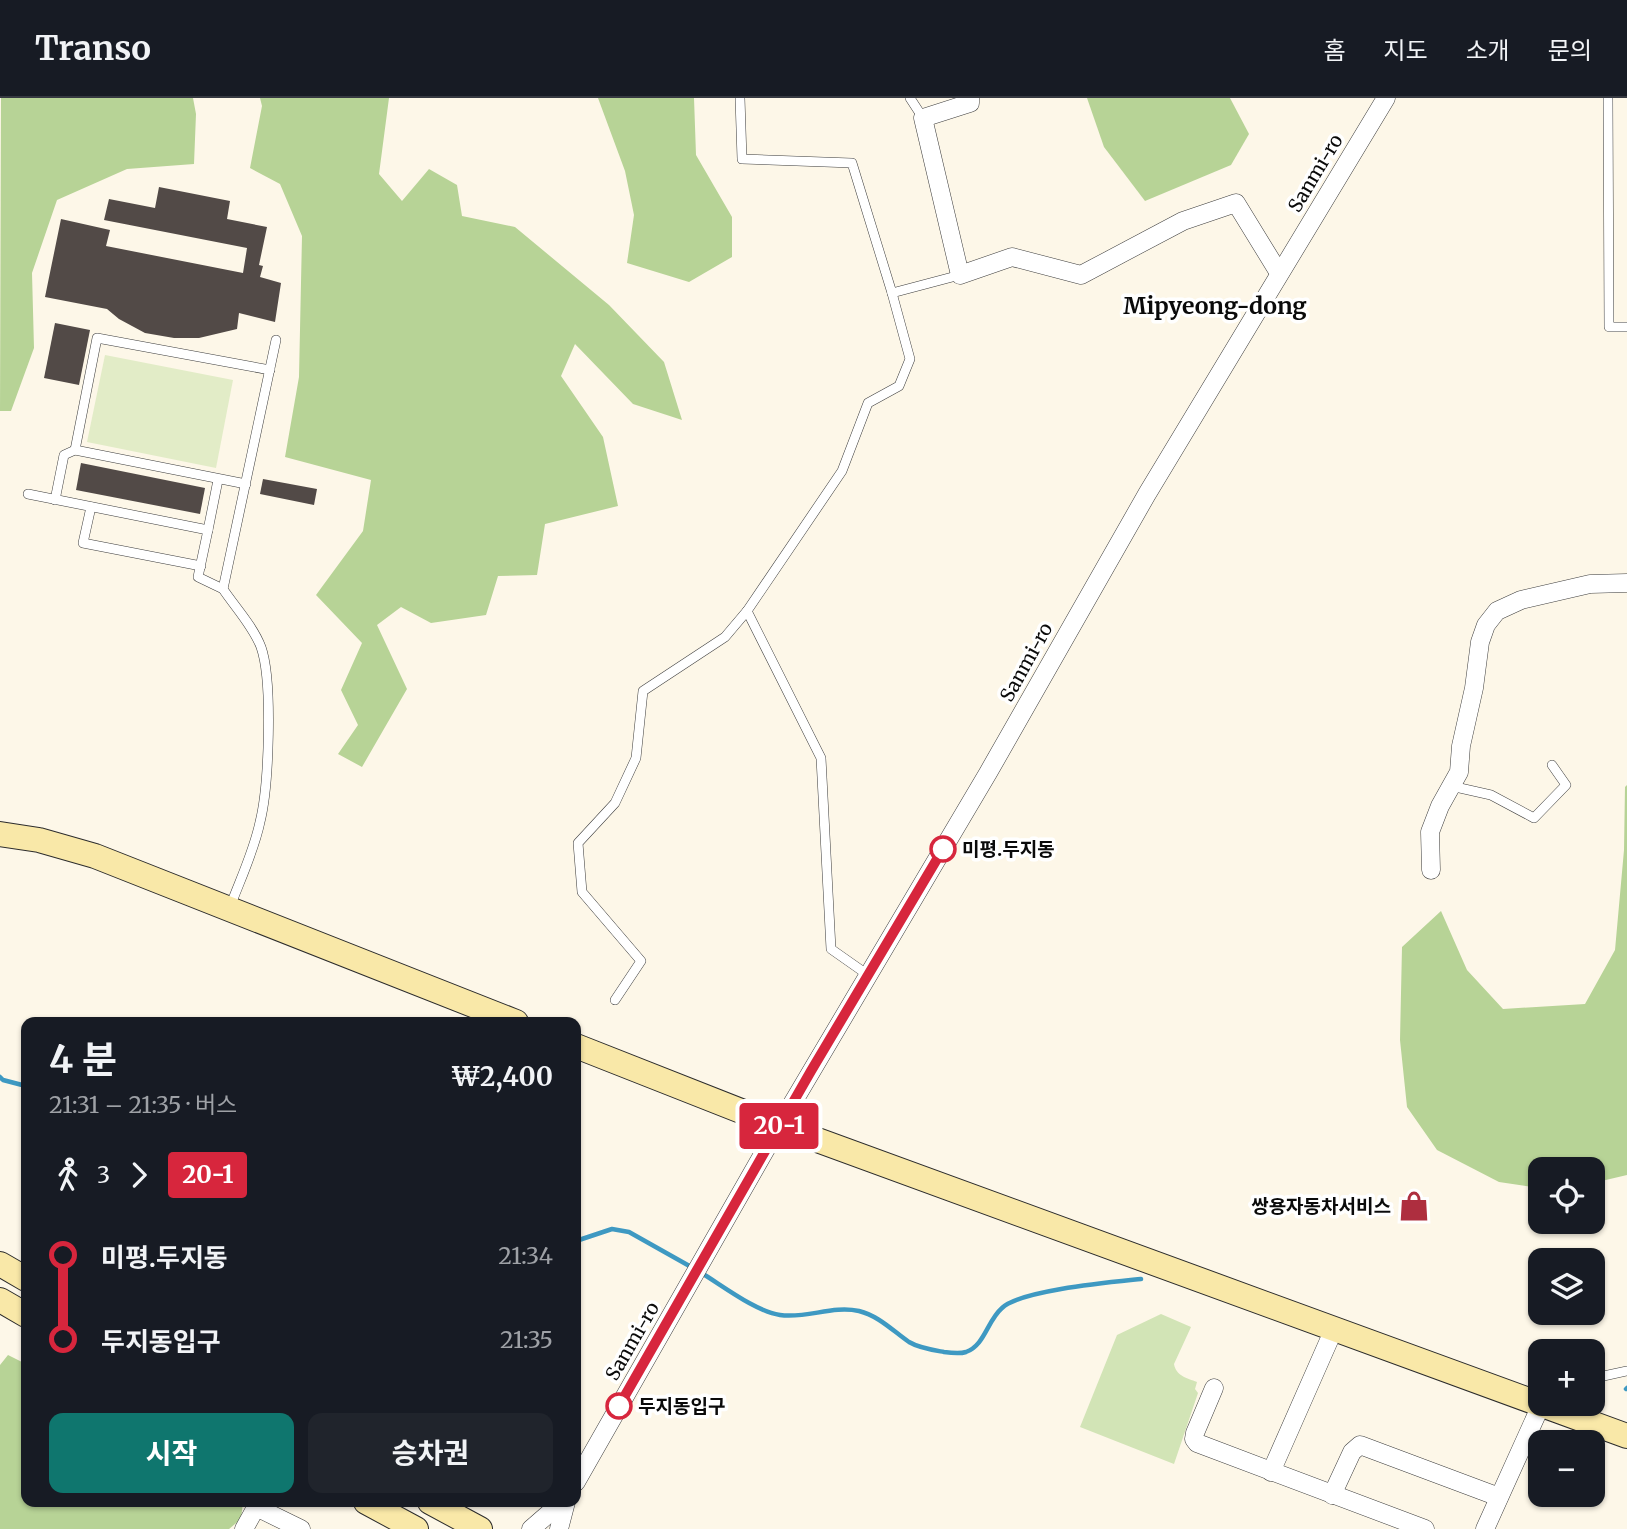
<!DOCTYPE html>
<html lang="ko">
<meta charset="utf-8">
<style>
body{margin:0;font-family:Merriweather,"Noto Sans KR",serif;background:#20242c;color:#f1f3f6;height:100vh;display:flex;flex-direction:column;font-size:26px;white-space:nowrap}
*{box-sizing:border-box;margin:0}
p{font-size:23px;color:#9ea1a6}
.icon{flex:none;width:38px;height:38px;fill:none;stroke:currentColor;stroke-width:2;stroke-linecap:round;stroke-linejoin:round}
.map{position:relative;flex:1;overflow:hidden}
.details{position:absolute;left:21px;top:919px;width:560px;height:490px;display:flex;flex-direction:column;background:#171b24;border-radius:14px;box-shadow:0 2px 5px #0004}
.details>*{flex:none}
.badge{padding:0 14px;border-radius:5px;font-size:24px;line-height:46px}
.controls{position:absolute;left:1528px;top:1059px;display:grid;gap:14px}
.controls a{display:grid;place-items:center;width:77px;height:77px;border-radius:14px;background:#171b24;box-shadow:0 2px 5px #0004;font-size:35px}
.map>.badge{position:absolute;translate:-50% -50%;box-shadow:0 0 0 4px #fff}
.legs{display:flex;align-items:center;gap:10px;height:77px;padding:0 28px;font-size:23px}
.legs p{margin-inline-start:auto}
.headline{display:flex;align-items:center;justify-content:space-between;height:119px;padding:0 28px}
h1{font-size:38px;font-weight:700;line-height:52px}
.cta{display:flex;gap:14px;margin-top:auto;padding:14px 28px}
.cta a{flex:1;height:80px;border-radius:14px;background:#0f766e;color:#fff;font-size:28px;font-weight:700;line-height:80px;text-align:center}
.cta a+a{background:#20242c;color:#f1f3f6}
ul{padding:0 28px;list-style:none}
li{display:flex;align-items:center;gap:24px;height:84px;font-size:26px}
li i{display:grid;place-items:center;width:10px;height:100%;margin:0 9px;background:currentColor}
li i::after{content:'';width:18px;height:18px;margin:-9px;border:5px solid;border-radius:50%;background:#171b24}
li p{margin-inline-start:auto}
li:first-child i{background:linear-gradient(#0000 50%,currentColor 0)}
li:last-child i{background:linear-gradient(currentColor 50%,#0000 0)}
header{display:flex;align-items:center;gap:42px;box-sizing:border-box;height:98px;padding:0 35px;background:#171b24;border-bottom:2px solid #363941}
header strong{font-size:33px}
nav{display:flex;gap:38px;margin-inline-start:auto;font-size:24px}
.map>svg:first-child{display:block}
.green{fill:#d2e4b6}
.forest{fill:#b7d396}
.pitch{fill:#e2ecc7}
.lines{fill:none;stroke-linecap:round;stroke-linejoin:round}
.stream{stroke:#3e99c2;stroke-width:4.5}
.building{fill:#524a47}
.lane-casing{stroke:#3d3d3d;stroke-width:10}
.street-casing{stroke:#3d3d3d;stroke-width:19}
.secondary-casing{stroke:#2c2c2c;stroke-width:26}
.lane{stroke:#fff;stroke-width:9}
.street{stroke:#fff;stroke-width:18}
.secondary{stroke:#f9e8a8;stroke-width:24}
.line-1-casing{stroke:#fff;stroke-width:16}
.line-1{stroke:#d7263d;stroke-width:10}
.stop-1-dot{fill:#fff;stroke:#d7263d;stroke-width:3.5}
.labels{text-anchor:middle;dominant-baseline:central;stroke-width:7;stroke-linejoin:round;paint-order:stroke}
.street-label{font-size:19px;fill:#0a0a0a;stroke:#fff}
.stop-label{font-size:19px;font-weight:bold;fill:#0a0a0a;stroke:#fff;text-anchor:start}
.poi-label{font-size:19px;font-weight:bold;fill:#0a0a0a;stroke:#fff;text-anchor:end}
.quarter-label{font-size:23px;font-weight:bold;fill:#0a0a0a;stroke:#fff}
</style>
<header>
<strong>Transo</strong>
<nav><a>홈</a><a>지도</a><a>소개</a><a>문의</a></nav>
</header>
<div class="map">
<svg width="1627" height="1431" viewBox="0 0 1627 1431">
<rect width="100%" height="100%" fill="#fdf7e8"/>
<path class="green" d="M1161,1216L1191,1229L1174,1266C1176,1278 1187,1280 1197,1284L1195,1291L1198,1295L1174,1366L1080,1329L1117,1237Z"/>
<g class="forest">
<path d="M1,0H193L196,16L194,66L127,71L57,102L32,175L34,250L11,313H0Z"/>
<path d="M260,0H389L379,76L402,103L429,71L457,87L462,118L515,129L609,207L664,264L682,322L633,306L575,246L561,278L603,339L618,408L545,426L537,477L498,478L486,517L431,525L401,509L377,527L407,591L362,669L338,656L358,627L341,592L362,545L316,497L363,433L371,382L285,359L299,279L302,138L280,86L250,70L262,8Z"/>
<path d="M598,0H694L696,57L732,119V159L689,184L627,165L634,117L625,73Z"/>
<path d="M1087,0H1230L1249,36L1231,67L1145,103L1104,49Z"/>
<path d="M1627,687V1077L1593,1085L1592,1071H1540V1090L1499,1084L1437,1052L1407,1009L1400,942L1402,849L1441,813L1467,872L1503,911L1585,906L1615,852L1624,752L1625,689Z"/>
<path d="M8,1257L26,1266V1404H243L241,1421L229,1431H0V1267Z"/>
</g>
<path class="pitch" d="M105,257L233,282L216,370L87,344Z"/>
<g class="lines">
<g class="stream">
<path d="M0,979L3,982L26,988"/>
<path d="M576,1143L612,1131L629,1134L693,1170"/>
<path d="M700,1174C723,1188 755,1213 780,1217C807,1221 832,1207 859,1213C879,1218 893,1233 909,1244C919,1250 933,1252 944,1254C951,1255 960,1256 966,1254C985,1247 987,1223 1002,1210C1021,1192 1113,1184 1141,1181"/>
<path d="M1626,1291L1627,1290"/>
</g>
</g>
<g class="building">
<path d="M159,89L230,103L227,121L267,129L259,167L263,168L260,179L281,185L275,224L239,215L237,231L199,240H174L145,235L119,221L107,211L45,199L61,121L110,132L106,148L243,175L247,150L104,122L109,101L155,110Z"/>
<path d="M55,225L90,232L79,287L44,280Z"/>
<path d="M81,365L205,390L200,416L76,392Z"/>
<path d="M263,381L317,391L314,407L260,396Z"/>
</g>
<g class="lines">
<g class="lane-casing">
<g id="lane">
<path d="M740,0L742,61L852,65L892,195L960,177"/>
<path d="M910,0L923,20"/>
<path d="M1608,0L1609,229H1627"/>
<path d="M246,386L75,352L97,240L270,272"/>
<path d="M28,396L208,432L198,479L223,491"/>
<path d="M55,402L64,357L75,352"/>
<path d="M91,409L83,445L201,468"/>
<path d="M208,432L218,382"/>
<path d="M1451,688L1491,697L1534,720L1566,687L1552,667"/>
<path d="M230,809C240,782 254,753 260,724C269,688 273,583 261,549C253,528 235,509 223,491L276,242"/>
<path d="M868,877L831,851L821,660L747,513L842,373L868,305L899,288L910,261L892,195"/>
<path d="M615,902L641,863L582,794L578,745L615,705L636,660L643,593L725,539L747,513"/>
<path d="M1592,1294L1599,1279L1627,1273"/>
</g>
</g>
<g class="street-casing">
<g id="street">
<path d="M970,0V5L923,20L960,177L1012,159L1081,177L1183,123L1236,105L1279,175"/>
<path d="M1431,772L1430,734L1440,708L1459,674L1461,648L1474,590L1480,544L1486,527L1497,513L1521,502L1590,486L1627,485"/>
<path d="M1214,1290L1195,1335L1194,1341L1197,1345L1425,1431"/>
<path d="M1271,1374L1334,1231"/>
<path d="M576,1384L779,1028L988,675L1147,396L1386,0"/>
<path d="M1332,1397L1352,1354L1360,1347L1499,1399"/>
<path d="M256,1409L301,1431"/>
<path d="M244,1431L259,1404"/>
<path d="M531,1431L562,1404"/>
<path d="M559,1431L566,1404"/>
<path d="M1485,1431L1541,1307"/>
</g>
</g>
<g class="secondary-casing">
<g id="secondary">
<path d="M0,736L39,742L95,758L516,924"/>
<path d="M576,948L779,1028L1627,1338"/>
<path d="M0,1166L26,1181"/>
<path d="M0,1202L26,1217"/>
<path d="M366,1404L416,1431"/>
<path d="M430,1404L480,1431"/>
</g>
</g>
<use href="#lane" class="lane"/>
<use href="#street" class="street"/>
<use href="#secondary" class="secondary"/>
</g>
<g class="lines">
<g class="line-1-casing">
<path id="line-1" d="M619,1308L811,973L943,751"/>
</g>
<use href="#line-1" class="line-1"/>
</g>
<defs>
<g id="shop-bare" transform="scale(2.415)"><path d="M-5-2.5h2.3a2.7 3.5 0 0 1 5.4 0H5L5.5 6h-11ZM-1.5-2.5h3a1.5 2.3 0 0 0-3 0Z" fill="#ae2e3f" stroke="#fff" stroke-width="2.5" paint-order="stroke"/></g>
</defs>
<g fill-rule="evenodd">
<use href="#shop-bare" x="1414" y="1108"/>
</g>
<g class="stop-1-dot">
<circle cx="943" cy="751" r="12"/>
<circle cx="619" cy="1308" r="12"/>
</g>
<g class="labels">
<g class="street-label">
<text transform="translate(1315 75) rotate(-59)">Sanmi-ro</text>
<text transform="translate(1026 564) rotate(-61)">Sanmi-ro</text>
<text transform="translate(632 1243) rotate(-60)">Sanmi-ro</text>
</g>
<g class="stop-label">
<text x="962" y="751">미평.두지동</text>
<text x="638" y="1308">두지동입구</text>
</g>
<g class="poi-label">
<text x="1391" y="1108">쌍용자동차서비스</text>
</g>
<g class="quarter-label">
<text x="1215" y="207">Mipyeong-dong</text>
</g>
</g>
</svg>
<div class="controls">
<a><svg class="icon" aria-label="locate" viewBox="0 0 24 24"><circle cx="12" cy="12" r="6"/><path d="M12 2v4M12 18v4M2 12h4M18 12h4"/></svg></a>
<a><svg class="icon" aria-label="layers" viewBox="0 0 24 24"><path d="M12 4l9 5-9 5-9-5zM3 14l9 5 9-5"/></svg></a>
<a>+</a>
<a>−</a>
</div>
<b class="badge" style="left:779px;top:1028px;background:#d7263d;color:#fff">20-1</b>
<section class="details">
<div class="headline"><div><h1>4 분</h1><p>21:31 – 21:35 · 버스</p></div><b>₩2,400</b></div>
<div class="legs"><svg class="icon" aria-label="walk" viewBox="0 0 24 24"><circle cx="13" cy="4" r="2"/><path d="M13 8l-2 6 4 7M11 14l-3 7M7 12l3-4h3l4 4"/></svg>3<svg class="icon" aria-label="forward" viewBox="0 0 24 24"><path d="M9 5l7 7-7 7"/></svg><b class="badge" style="background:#d7263d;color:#fff">20-1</b></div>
<ul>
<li><i style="color:#d7263d"></i><b>미평.두지동</b><p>21:34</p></li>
<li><i style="color:#d7263d"></i><b>두지동입구</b><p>21:35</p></li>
</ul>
<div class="cta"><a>시작</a><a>승차권</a></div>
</section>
</div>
